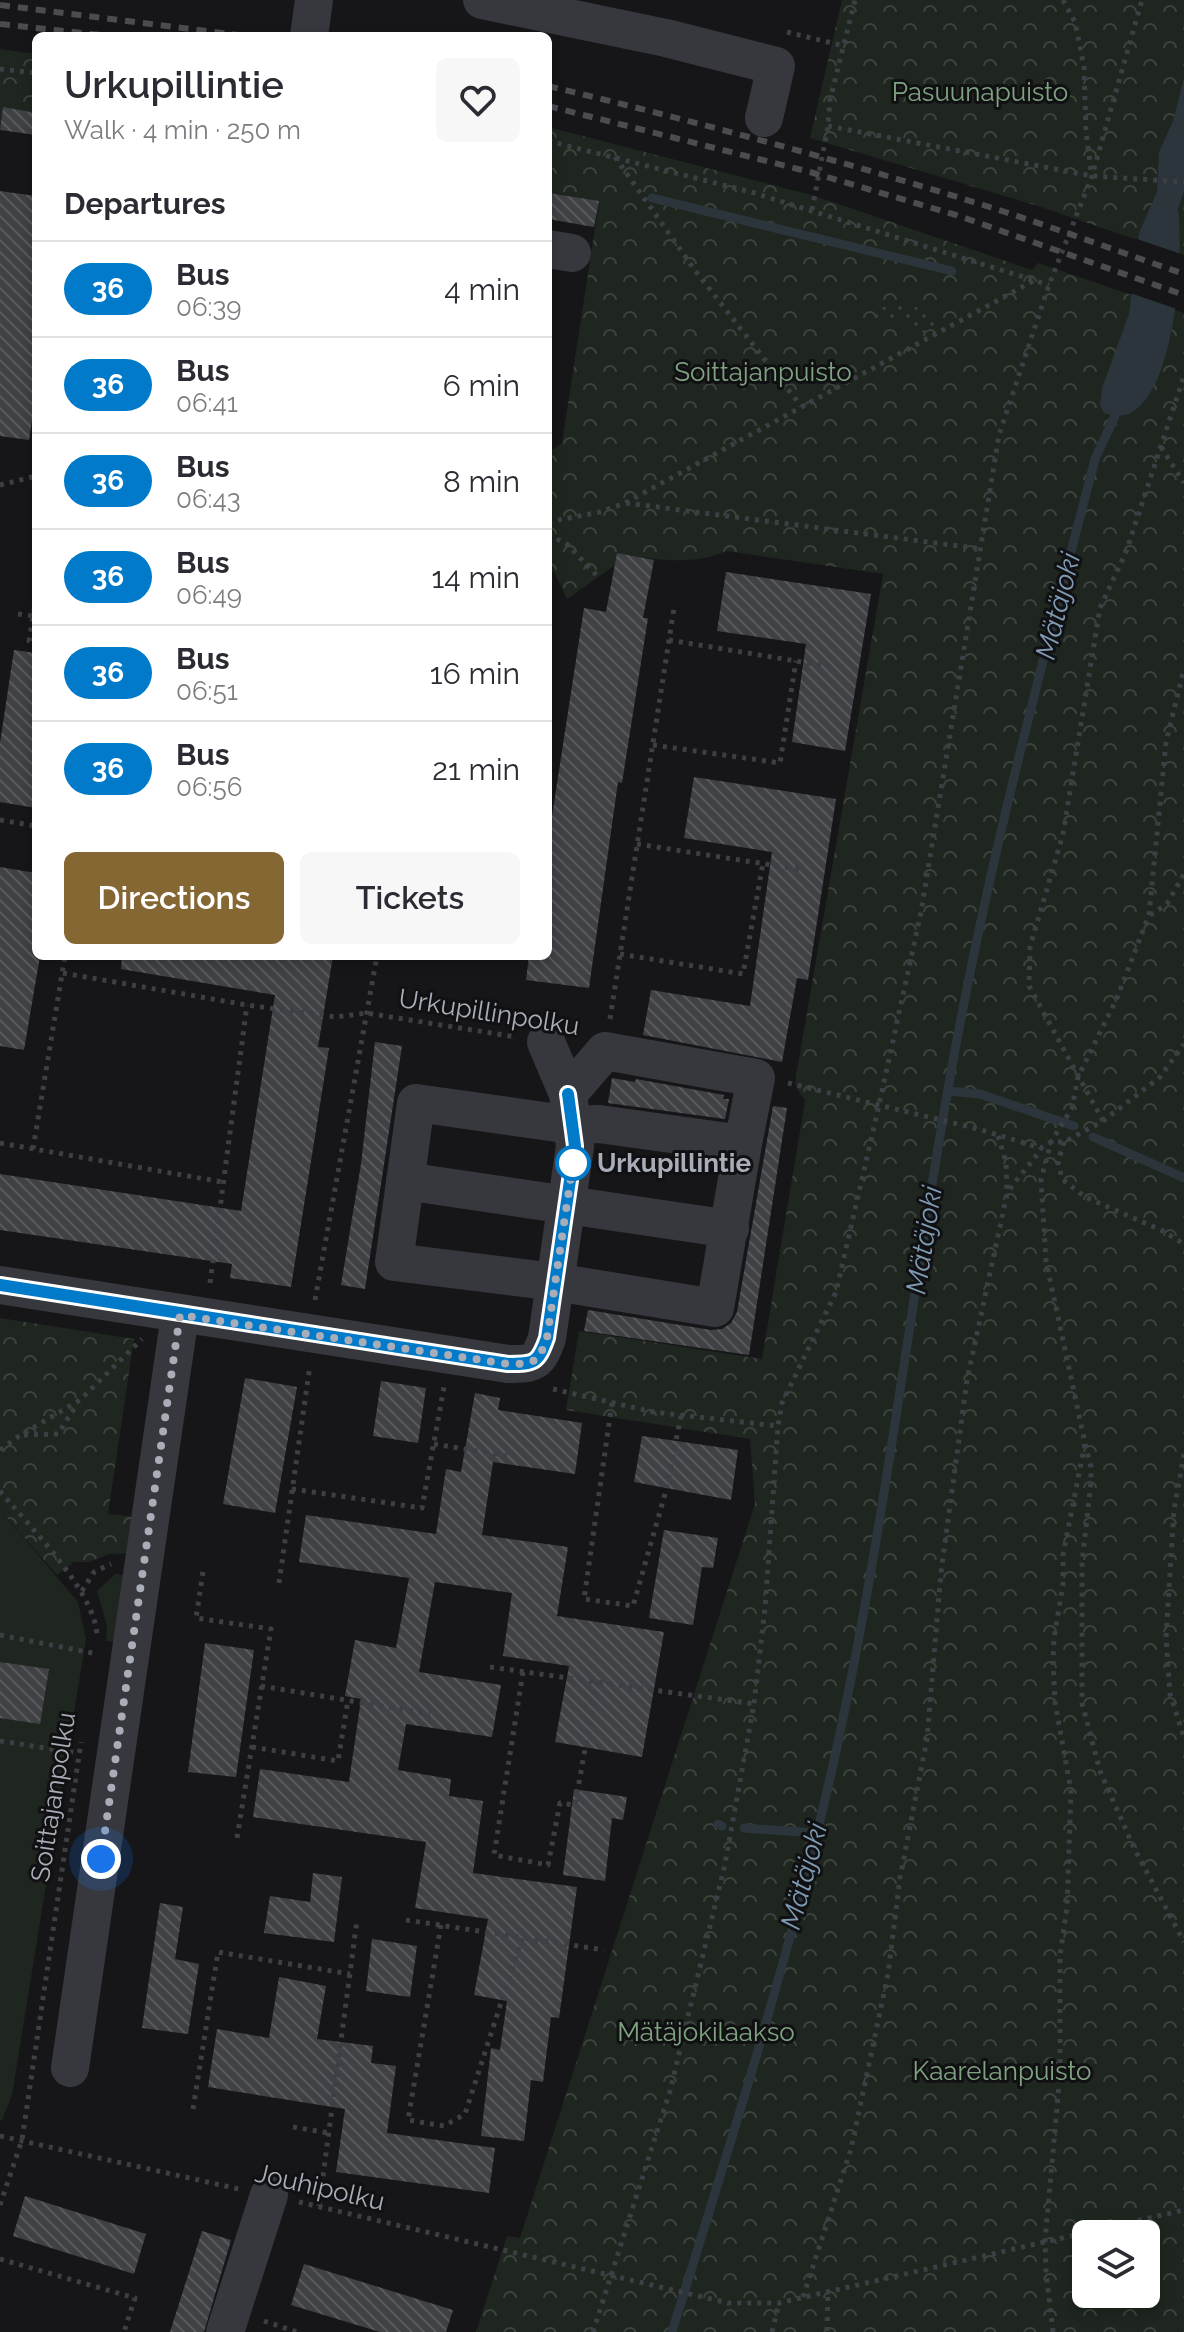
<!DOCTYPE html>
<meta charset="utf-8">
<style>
body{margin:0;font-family:Raleway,sans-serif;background:#f7f7f7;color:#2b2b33;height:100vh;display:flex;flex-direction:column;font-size:30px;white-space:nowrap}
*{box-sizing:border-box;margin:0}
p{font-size:26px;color:#7c7c81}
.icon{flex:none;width:44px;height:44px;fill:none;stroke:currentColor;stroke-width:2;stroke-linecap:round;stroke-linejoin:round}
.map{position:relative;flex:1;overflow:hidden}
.sheet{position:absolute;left:32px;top:32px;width:520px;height:928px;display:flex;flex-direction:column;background:#fff;border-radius:12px;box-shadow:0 4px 12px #0003}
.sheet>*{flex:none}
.badge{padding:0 16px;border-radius:26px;font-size:28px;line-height:52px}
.fabs{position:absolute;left:1072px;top:2220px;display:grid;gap:16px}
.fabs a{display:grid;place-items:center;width:88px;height:88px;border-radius:12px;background:#fff;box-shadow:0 4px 12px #0003;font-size:40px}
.you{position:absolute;width:40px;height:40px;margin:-20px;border:6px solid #fff;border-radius:50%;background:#1a73e8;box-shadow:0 0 0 12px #1a73e833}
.map>.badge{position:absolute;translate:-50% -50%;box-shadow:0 0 0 4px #fff}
h2{padding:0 32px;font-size:30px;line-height:72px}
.round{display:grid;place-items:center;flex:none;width:84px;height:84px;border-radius:12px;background:#f7f7f7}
.headline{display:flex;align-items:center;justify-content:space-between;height:136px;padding:0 32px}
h1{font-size:38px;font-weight:600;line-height:60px}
.button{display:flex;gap:16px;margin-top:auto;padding:16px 32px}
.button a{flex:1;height:92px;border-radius:12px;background:#856733;color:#fff;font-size:32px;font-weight:600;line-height:92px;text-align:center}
.button a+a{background:#f7f7f7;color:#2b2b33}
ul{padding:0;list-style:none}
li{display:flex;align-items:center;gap:24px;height:96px;padding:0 32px;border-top:2px solid #e1e1e2}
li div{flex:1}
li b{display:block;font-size:30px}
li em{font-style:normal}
li .badge{min-width:88px;font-weight:700;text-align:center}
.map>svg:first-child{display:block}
.grass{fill:#1e261f}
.park{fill:url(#park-crowns);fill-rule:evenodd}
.garden{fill:url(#garden-dots)}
.water{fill:#2c353c}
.pier{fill:#161618}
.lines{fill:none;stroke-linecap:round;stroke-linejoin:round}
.stream{stroke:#2c353c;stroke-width:9}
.building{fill:url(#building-back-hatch)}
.path{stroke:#3d3f44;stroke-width:5;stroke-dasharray:4 6;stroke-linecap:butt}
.minor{stroke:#37383d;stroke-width:38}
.rail{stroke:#4a4c52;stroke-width:6;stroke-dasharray:10 8;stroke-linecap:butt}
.line-casing{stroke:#fff;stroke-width:18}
.line{stroke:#007ac9;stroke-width:12}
.walk{stroke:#a8adb8;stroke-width:8;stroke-dasharray:0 14.4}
.stop-dot{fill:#fff;stroke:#007ac9;stroke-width:4}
.labels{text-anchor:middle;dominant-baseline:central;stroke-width:6;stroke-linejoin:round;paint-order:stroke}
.park-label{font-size:26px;fill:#7fa381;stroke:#111113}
.street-label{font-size:26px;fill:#a8adb8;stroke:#111113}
.stop-label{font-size:26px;font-weight:bold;fill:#a8adb8;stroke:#111113;text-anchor:start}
.water-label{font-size:28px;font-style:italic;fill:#7f9bb3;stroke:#111113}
</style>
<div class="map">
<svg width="1184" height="2332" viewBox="0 0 1184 2332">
<defs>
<pattern id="park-crowns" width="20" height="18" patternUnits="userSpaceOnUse" patternTransform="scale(2)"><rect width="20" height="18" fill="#1e261f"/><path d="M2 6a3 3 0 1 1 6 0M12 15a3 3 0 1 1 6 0" fill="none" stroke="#3c433d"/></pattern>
<pattern id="garden-dots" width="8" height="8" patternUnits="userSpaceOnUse" patternTransform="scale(2)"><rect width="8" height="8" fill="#1e261f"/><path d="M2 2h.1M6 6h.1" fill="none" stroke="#3c433d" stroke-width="1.8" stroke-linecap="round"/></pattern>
<pattern id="building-back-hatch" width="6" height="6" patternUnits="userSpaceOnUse" patternTransform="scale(2)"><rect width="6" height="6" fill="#404145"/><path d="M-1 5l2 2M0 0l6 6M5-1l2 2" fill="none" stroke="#595a5e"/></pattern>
</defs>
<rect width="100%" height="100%" fill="#161618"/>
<g class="grass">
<path d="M0,1510L78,1602L86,1639L12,2095L2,2120H0Z"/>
<path d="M115,1574L128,1576L117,1642L106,1641L107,1626L97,1591Z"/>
</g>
<g class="park">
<path d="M842,0H1184V256L1038,206L810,138Z"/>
<path d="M0,49L36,54V113L3,108L0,129Z"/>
<path d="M548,127L815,196L1032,270L1038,263L1184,313V2332H476L507,2236L520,2238L755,1504L750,1439L566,1410L579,1331L762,1359L805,1101L795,1085L796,1076L883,574L726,551C693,566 653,560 617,553L615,565L567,599L554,572L548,571V453L562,443L599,202L548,193ZM1086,2234H1146V2294H1086Z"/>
<path d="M0,1318L134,1339L108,1514L137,1517L132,1553L109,1554L89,1562H74L57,1575L0,1510Z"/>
</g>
<path class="garden" d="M896,302C915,304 924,310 937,324L923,333C909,323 896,315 879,322L874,311Z"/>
<path class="water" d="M1184,78V191L1178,209C1184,251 1176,396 1128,414C1120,417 1112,415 1104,413L1100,405L1102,388L1129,314L1139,233L1157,192L1159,152L1173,121Z"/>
<path class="pier" d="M1134,238L1184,255L1183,311L1127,292Z"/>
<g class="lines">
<g class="stream">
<path d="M652,198L952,271"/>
<path d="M948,1091L980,1094L1074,1126"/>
<path d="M1093,1137L1184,1178"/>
<path d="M718,1824L722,1826"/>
<path d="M744,1828L815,1833"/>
<path d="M672,2332C729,2148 788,1962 831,1774C882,1548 908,1317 948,1089C985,876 1041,668 1095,459L1115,416"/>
</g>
</g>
<g class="building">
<path d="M3,107L36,113V135L0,130Z"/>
<path d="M0,191L36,196V395L29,440L0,436Z"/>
<path d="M548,193L599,201L594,227L548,219Z"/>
<path d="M617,553L654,560L643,618H648L622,783L618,782L589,988L526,980L529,956H548V816H552L584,608L606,612Z"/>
<path d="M726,572L871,594L845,751L792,742L806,644L717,631Z"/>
<path d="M14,650L36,653V808L0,802V743Z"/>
<path d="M694,777L836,799L808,980L797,978L782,1062L643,1035L651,990L750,1006L772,852L684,838Z"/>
<path d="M0,867L36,873V956H40L24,1050L0,1046Z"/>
<path d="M122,956H333L318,1047L329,1048L291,1287L230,1278L232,1264L0,1230V1174L241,1211L275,995L121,969Z"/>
<path d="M375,1042L402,1046L365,1289L341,1285L361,1164Z"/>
<path d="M612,1078L635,1082L636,1079L724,1095L723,1099H729L725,1119L608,1103Z"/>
<path d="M773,1106L787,1108L749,1355L584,1331L588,1310L711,1330L722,1329L731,1323L737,1312Z"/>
<path d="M245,1378L297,1387L275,1513L223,1504Z"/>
<path d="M381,1381L426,1388L418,1443L373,1436Z"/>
<path d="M475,1393L500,1398L498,1410L582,1423L575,1474L493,1462L482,1535L568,1547L557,1616L664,1632L642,1757L555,1742L569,1666L503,1656L512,1593L435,1582L419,1672L501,1685L492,1737L406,1724L398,1770L451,1779L449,1796L483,1801L473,1873L577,1887L559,2018L551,2017L543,2082L531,2080L524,2141L481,2136L491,2048L500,2050L507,2001L474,1995L488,1919L415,1908L426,1842L253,1817L260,1769L349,1782L361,1699L345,1696L355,1640L396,1648L409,1578L299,1562L306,1515L436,1534L446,1469L461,1472Z"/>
<path d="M642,1436L738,1450L731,1500L634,1482Z"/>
<path d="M664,1530L718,1538L713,1568L702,1567L693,1625L649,1618Z"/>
<path d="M205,1643L254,1650L236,1777L188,1772Z"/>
<path d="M0,1662L49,1669L40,1724L0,1718Z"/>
<path d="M574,1789L627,1797L623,1820L612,1818L605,1881L563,1875Z"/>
<path d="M313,1873L342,1877L334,1942L264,1933L270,1896L310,1902Z"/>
<path d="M160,1903L183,1907L175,1959L199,1964L188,2034L142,2028Z"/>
<path d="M372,1939L417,1946L410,1997L366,1991Z"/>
<path d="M279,1977L326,1986L317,2039L373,2046L371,2063L396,2066L387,2133L495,2148L489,2193L336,2172L345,2109L208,2087L217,2029L269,2038Z"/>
<path d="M25,2196L146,2234L134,2274L13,2236Z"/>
<path d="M202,2231L231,2240L204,2332H170Z"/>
<path d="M304,2264L453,2310L446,2332H380L291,2305Z"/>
</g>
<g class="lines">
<g class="path">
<path d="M1063,0L1075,22L1084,67L1086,132L1091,171"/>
<path d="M787,32L844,46"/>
<path d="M0,69L36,73"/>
<path d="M828,126L1092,176L1184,182"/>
<path d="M548,141L751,192L1049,285"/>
<path d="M615,157L694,269L801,406"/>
<path d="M812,210L828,126L830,100L855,0"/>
<path d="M1161,447L1184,483"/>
<path d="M0,485L36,476"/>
<path d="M626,503L982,549"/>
<path d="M548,522L600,512L625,503L1035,280"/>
<path d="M548,534L568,545L598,577"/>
<path d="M36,598L29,641L36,642"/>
<path d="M18,614L33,616"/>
<path d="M669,640L832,667"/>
<path d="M653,745L780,763L796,661"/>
<path d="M0,820L36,826"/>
<path d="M637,844L804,870"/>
<path d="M1150,915L1167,904L1184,874"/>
<path d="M620,954L743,974L763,863"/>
<path d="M63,973L247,1005L336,1017L366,1013L516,1037"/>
<path d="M610,1019L674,608"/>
<path d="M788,1083L978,1129L1041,1148L1051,1142H1064L1103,1121L1160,1077L1184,1044"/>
<path d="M1103,1121L1029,986L1030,947L1063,834L1100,608L1126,552L1184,376"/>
<path d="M998,1136L1006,1162L1007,1192"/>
<path d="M1064,1142L1058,1162L1062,1179L1085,1197L1161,1230L1184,1244"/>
<path d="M0,1143L222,1182"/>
<path d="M33,1149L65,956"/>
<path d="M210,1283L247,1005"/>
<path d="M315,1300L377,956"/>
<path d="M553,1389L653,1412L778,1426"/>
<path d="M612,1403L584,1599L633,1606L665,1494L681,1416"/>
<path d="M24,1435L58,1434L77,1404"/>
<path d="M434,1444L513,1457"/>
<path d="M1085,1444L1091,1467V1482L1082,1563V1703L1100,1771L1134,1848L1184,1942"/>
<path d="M0,1450L19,1436L80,1400L142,1339"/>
<path d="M1184,1454L1174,1510L1166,1637L1170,1694L1184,1737"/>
<path d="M292,1489L422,1508L444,1387"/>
<path d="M0,1491C28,1525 97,1593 97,1637"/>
<path d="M203,1572L196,1618L271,1629L236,1844"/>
<path d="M279,1583L310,1365"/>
<path d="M82,1591L94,1572L111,1564"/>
<path d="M0,1635L97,1654"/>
<path d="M490,1667L754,1704"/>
<path d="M523,1672L494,1855L548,1865L560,1803L575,1805L597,1682"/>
<path d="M261,1686L430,1714"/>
<path d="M0,1741L78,1753"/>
<path d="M252,1747L338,1761L348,1700"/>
<path d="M406,1920L604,1950"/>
<path d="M441,1925L408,2120L444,2126L465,2114L522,1938"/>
<path d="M193,2109L218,1952L350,1974"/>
<path d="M293,2127L329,2133"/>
<path d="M0,2136L239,2189"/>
<path d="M299,2202L728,2303H779L1184,2210"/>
<path d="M0,2205L22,2140L81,1742"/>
<path d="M319,2206L357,1920"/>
<path d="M0,2259L135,2298L124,2332"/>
<path d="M803,2297L851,2149L888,1974L900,1878L927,1739L941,1572L967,1380L1007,1194C1017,1177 1031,1165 1041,1148"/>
<path d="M264,2321L297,2332"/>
<path d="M827,2331L828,2290"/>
<path d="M593,2332L670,2091L725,1864L754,1704L765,1608L778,1426L782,1403L836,1292L879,1105L921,912L999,435L1049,285L1092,176L1142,0"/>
<path d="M772,2332L779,2303"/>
<path d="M1053,2332L1046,2273L1045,2241L1060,2074V1956L1067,1907L1071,1791L1055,1702L1053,1660L1054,1638L1063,1584V1555L1085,1443L1046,1261L1041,1180L1051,1142L1072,1108L1078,1077L1117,998L1149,915L1166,742L1184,669"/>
</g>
<g class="minor">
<path d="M482,0L666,38L776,66L764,118"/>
<path d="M309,36L314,0"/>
<path d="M548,249L572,253"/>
<path d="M568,1094L605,1051L756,1078L743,1144L599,1124L572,1125L416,1103L394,1262L555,1282L715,1308L743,1144"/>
<path d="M405,1181L730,1229"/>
<path d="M0,1285L508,1364C535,1364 538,1363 547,1338L575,1146L568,1094L546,1042"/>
<path d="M70,2068L180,1315"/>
<path d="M225,2332L269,2195"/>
</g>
<g class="rail">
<path d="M0,5L246,36"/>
<path d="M0,24L110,36"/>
<path d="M548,86C694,121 839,160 983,205C1050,226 1117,251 1184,274"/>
<path d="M548,106L810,172L956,215L1184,295"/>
</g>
</g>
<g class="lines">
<g class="line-casing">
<path id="line" d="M0,1285L508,1364C535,1364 538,1363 547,1338L575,1146L568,1094"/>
</g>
<use href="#line" class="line"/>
<path class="walk" d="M101,1859L180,1315L508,1364C535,1364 538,1363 547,1338L573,1163"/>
</g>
<circle class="stop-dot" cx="573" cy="1163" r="16"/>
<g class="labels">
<g class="park-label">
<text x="980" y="92">Pasuunapuisto</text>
<text x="763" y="372">Soittajanpuisto</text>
<text x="706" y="2032">Mätäjokilaakso</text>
<text x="1002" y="2071">Kaarelanpuisto</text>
</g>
<g class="street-label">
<text transform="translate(489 1012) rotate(9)">Urkupillinpolku</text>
<text transform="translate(53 1797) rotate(-81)">Soittajanpolku</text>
<text transform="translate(320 2187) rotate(13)">Jouhipolku</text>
</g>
<g class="stop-label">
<text x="597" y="1163">Urkupillintie</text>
</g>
<g class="water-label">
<text transform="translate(1058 606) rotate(-76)">Mätäjoki</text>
<text transform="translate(924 1240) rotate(-81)">Mätäjoki</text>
<text transform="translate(804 1876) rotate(-75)">Mätäjoki</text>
</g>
</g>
</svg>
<div class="fabs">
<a><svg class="icon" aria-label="layers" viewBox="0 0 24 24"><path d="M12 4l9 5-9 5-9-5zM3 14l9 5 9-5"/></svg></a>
</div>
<div class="you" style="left:101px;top:1859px"></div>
<section class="sheet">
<div class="headline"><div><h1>Urkupillintie</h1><p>Walk · 4 min · 250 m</p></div><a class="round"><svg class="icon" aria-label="heart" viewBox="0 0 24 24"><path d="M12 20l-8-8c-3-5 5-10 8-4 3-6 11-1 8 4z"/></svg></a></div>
<h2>Departures</h2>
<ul>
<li><span class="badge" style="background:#007ac9;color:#fff">36</span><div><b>Bus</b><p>06:39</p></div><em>4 min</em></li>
<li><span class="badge" style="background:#007ac9;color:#fff">36</span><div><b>Bus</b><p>06:41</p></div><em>6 min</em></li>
<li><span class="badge" style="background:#007ac9;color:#fff">36</span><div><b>Bus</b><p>06:43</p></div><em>8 min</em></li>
<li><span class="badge" style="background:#007ac9;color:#fff">36</span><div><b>Bus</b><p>06:49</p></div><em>14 min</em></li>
<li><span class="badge" style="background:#007ac9;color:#fff">36</span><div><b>Bus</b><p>06:51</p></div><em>16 min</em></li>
<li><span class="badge" style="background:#007ac9;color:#fff">36</span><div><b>Bus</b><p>06:56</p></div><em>21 min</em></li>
</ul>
<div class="button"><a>Directions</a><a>Tickets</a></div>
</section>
</div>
